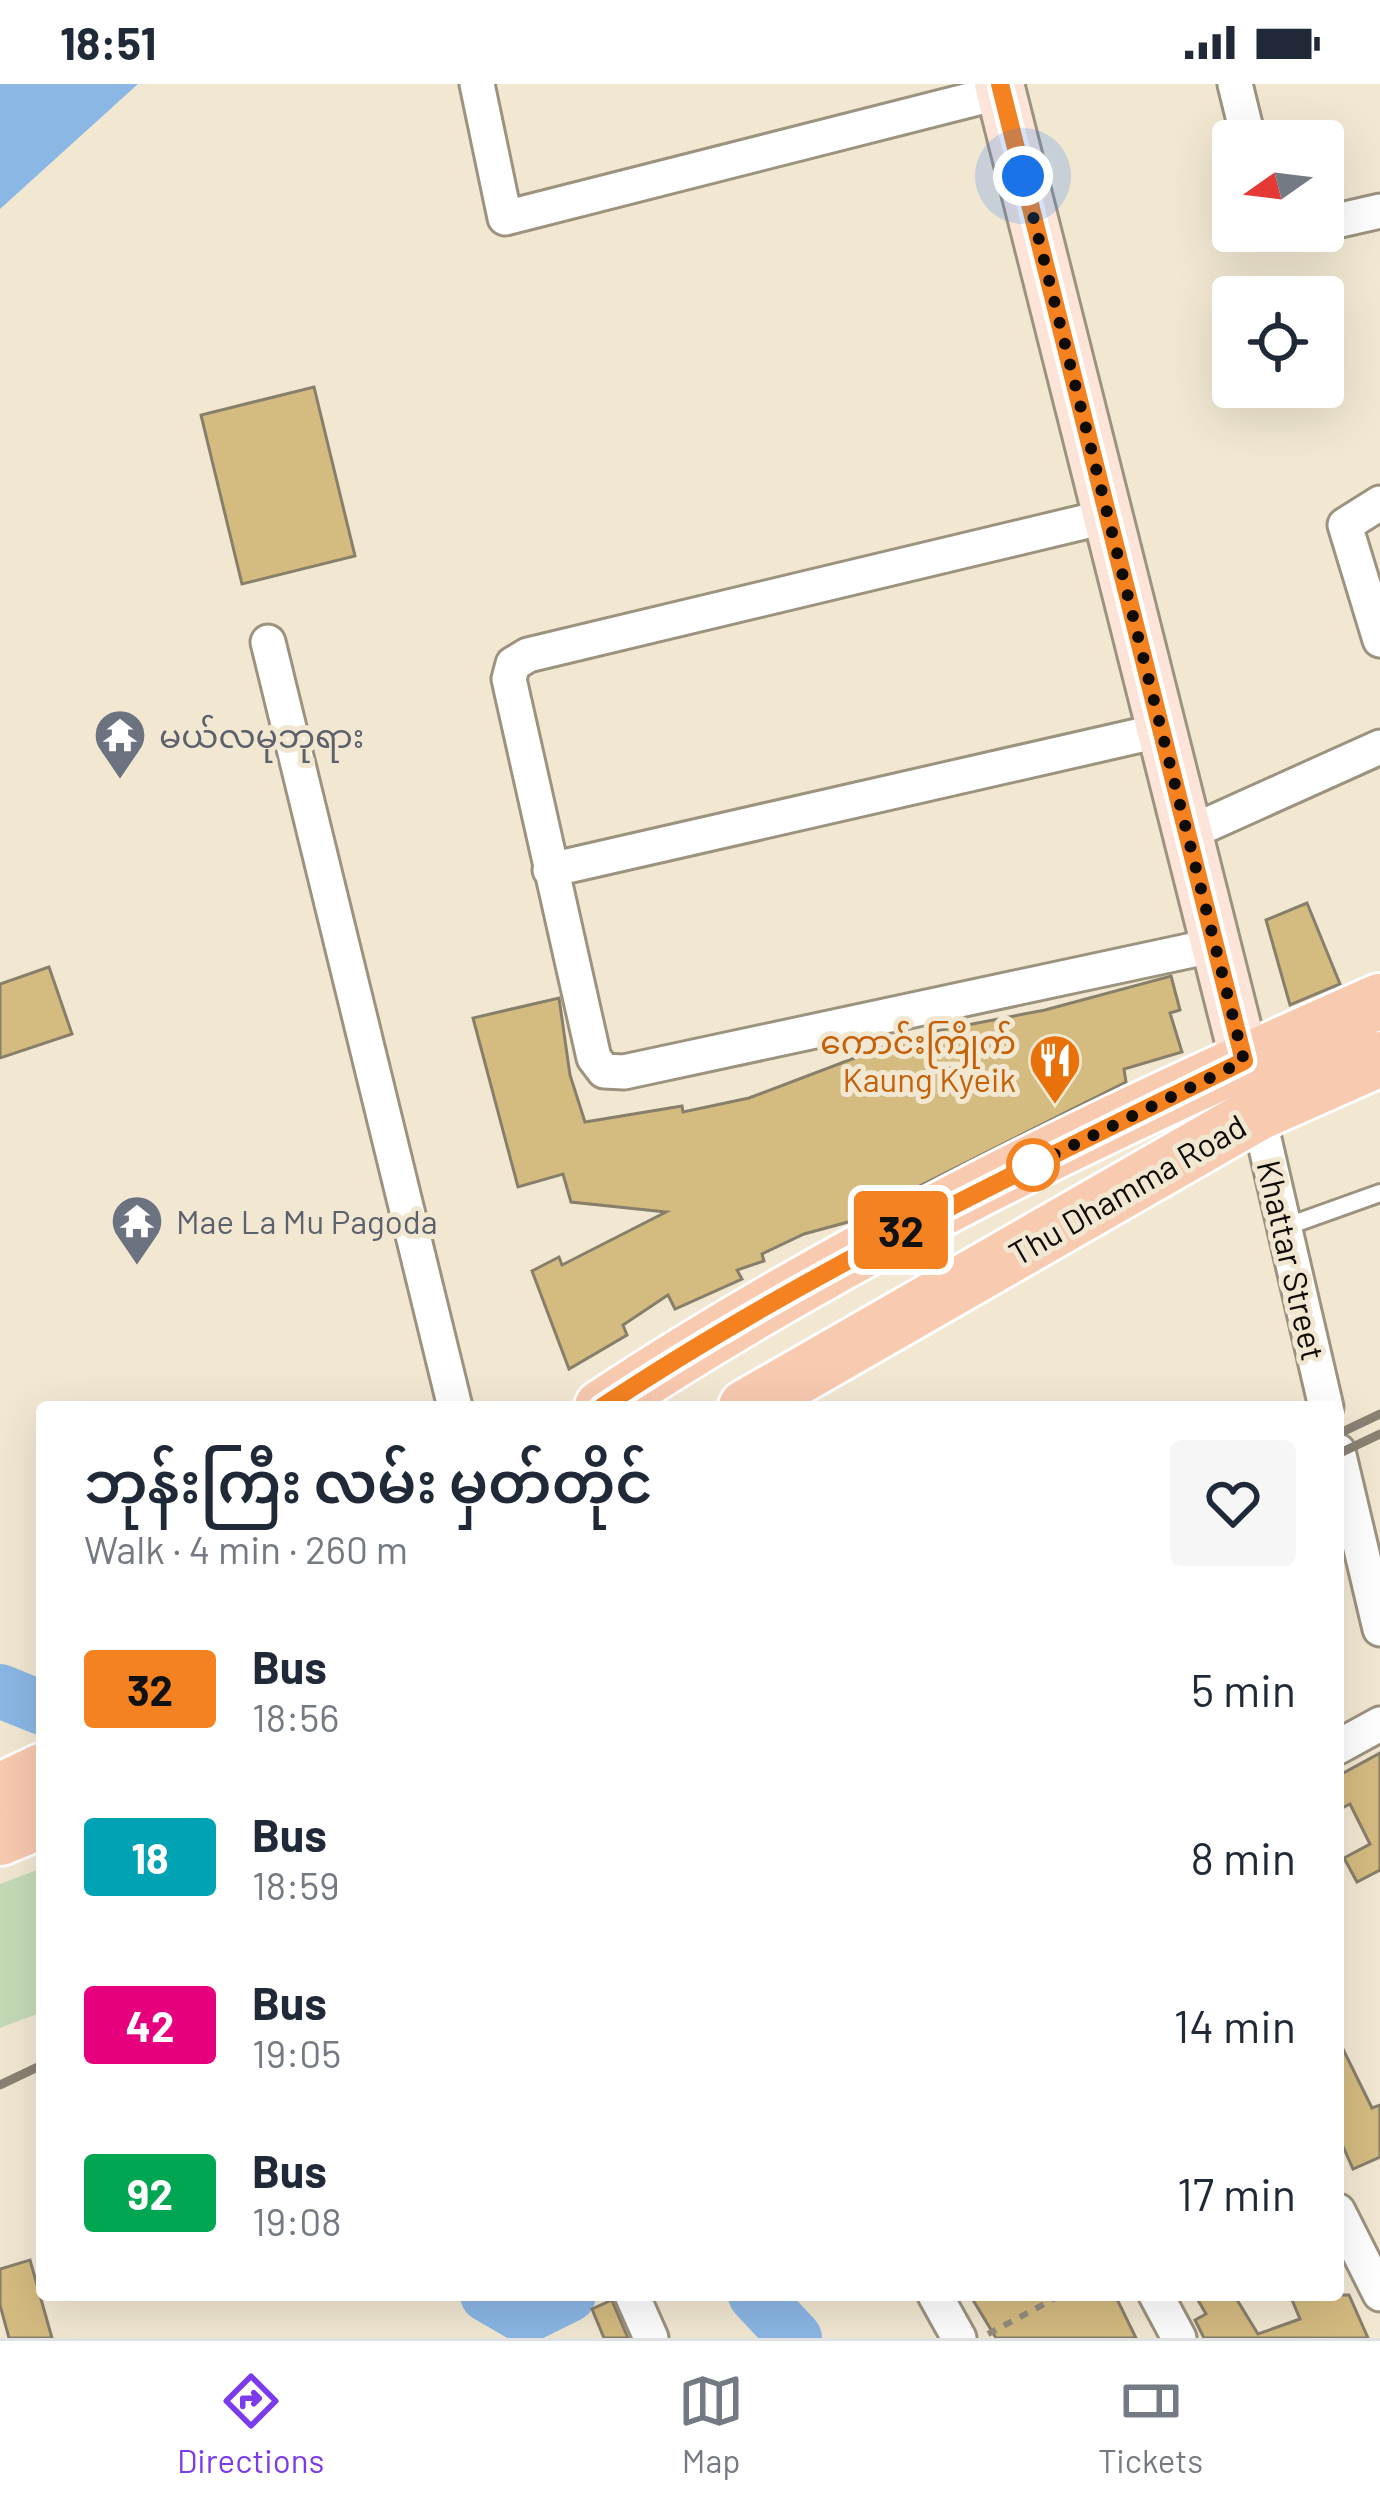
<!DOCTYPE html>
<meta charset="utf-8">
<style>
body{margin:0;font-family:Barlow,"Noto Sans Myanmar",sans-serif;background:#f6f6f7;color:#1f2937;height:100vh;display:flex;flex-direction:column;font-size:45px;white-space:nowrap}
*{box-sizing:border-box;margin:0}
p{font-size:39px;color:#747a83}
.icon{flex:none;width:66px;height:66px;fill:none;stroke:currentColor;stroke-width:2;stroke-linecap:round;stroke-linejoin:round}
.map{position:relative;flex:1;overflow:hidden}
.side{position:absolute;left:36px;top:1317px;width:1308px;height:900px;display:flex;flex-direction:column;background:#fff;border-radius:12px;box-shadow:0 12px 48px #0002}
.side>*{flex:none}
.badge{padding:0 24px;border-radius:9px;font-size:42px;line-height:78px}
.needle{width:78px;rotate:256deg}
.fabs{position:absolute;left:1212px;top:36px;display:grid;gap:24px}
.fabs a{display:grid;place-items:center;width:132px;height:132px;border-radius:12px;background:#fff;box-shadow:0 12px 48px #0002;font-size:60px}
.you{position:absolute;width:60px;height:60px;margin:-30px;border:9px solid #fff;border-radius:50%;background:#1a73e8;box-shadow:0 0 0 18px #1a73e833}
.map>.badge{position:absolute;translate:-50% -50%;box-shadow:0 0 0 6px #fff}
.round{display:grid;place-items:center;flex:none;width:126px;height:126px;border-radius:12px;background:#f6f6f7}
.summary{display:flex;align-items:center;justify-content:space-between;height:204px;padding:0 48px}
h1{font-size:57px;font-weight:600;line-height:90px}
ul{padding:0;list-style:none}
li{display:flex;align-items:center;gap:36px;height:168px;padding:0 48px}
li div{flex:1}
li b{display:block;font-size:45px}
li em{font-style:normal}
li .badge{min-width:132px;font-weight:700;text-align:center}
.status{display:flex;justify-content:space-between;align-items:center;height:84px;padding:0 60px;background:#fff;direction:ltr}
.status svg{height:33px;fill:currentColor}
.tabs{display:flex;justify-content:space-around;align-items:center;height:168px;border-top:3px solid #e0e1e3;background:#fff;font-size:33px;color:#747a83}
.tabs a{display:grid;justify-items:center;gap:6px}
.tabs .on{color:#7c3aed}
.map>svg:first-child{display:block}
.green{fill:#c5dbb6}
.water{fill:#8bb7e5}
.lines{fill:none;stroke-linecap:round;stroke-linejoin:round}
.river{stroke:#8bb7e5;stroke-width:54}
.building{fill:#d4bb80;stroke:#887f6b;stroke-width:3}
.service-casing{stroke:#9c937f;stroke-width:22}
.minor-casing{stroke:#9c937f;stroke-width:39}
.secondary-casing{stroke:#9c937f;stroke-width:54}
.primary-casing{stroke:#fff;stroke-width:60}
.path{stroke:#948d7d;stroke-width:6;stroke-dasharray:9 9;stroke-linecap:butt}
.service{stroke:#fff;stroke-width:16}
.minor{stroke:#fff;stroke-width:33}
.secondary{stroke:#fce5d8;stroke-width:48}
.primary{stroke:#f8cab0;stroke-width:54}
.rail{stroke:#8a8374;stroke-width:9}
.line-casing{stroke:#fff;stroke-width:27}
.line{stroke:#f58220;stroke-width:18}
.walk{stroke:#0f0b05;stroke-width:12;stroke-dasharray:0 21.6}
.stop-dot{fill:#fff;stroke:#f58220;stroke-width:6}
.labels{text-anchor:middle;dominant-baseline:central;stroke-width:10;stroke-linejoin:round;paint-order:stroke}
.worship-label{font-size:33px;fill:#5b616d;stroke:#f2e8d2;text-anchor:start}
.food-label{font-size:33px;fill:#c56008;stroke:#f2e8d2;text-anchor:end}
.street-label{font-size:33px;fill:#0f0b05;stroke:#f2e8d2}
</style>
<div class="status"><b>18:51</b><svg viewBox="0 0 49 12"><path d="M0 12V9h3v3zM5 12V6h3v6zM10 12V3h3v9zM15 12V0h3v12zM26 1h20v11H26zM47 4h2v5h-2z"/></svg></div>
<div class="map">
<svg width="1380" height="2254" viewBox="0 0 1380 2254">
<rect width="100%" height="100%" fill="#f2e8d2"/>
<path class="green" d="M42,1784V1928L0,1944V1800Z"/>
<path class="water" d="M0,0H138L0,125Z"/>
<g class="lines">
<g class="river">
<path d="M0,1607L42,1624"/>
<path d="M487,2211L525,2233L569,2211"/>
<path d="M755,2211L795,2254"/>
</g>
</g>
<g class="building">
<path d="M314,303L355,472L242,500L201,331Z"/>
<path d="M1307,819L1340,900L1290,921L1266,836Z"/>
<path d="M49,883L72,950L0,974V900Z"/>
<path d="M1171,892L1180,926L1170,929L1182,968L1124,985L1126,998L848,1138L804,1150L762,1170L764,1177L737,1186L742,1195L675,1225L668,1211L623,1241L627,1251L569,1285L532,1187L559,1173L562,1181L666,1128L571,1118L563,1090L518,1103L473,934L559,914L570,991L585,1038L682,1022L683,1028L749,1014L915,951L1045,926Z"/>
<path d="M1380,1669V1786L1357,1798L1344,1774L1370,1760L1350,1720L1338,1726V1692Z"/>
<path d="M1338,1955L1372,2024L1380,2021V2073L1353,2085L1338,2051Z"/>
<path d="M30,2176L52,2254H9L0,2221V2185Z"/>
<path d="M970,2211H1115L1136,2254H996Z"/>
<path d="M1195,2211H1234L1258,2250L1300,2235L1290,2211H1349L1368,2254H1204L1195,2236L1206,2230Z"/>
<path d="M612,2216L613,2219L628,2254H604L592,2225Z"/>
</g>
<g class="lines">
<g class="service-casing">
<path id="service" d="M1285,1143L1380,1109"/>
</g>
<g class="minor-casing">
<g id="minor">
<path d="M477,0L505,134L1001,8"/>
<path d="M1235,0L1249,57"/>
<path d="M1323,140L1380,127"/>
<path d="M1279,147H1296"/>
<path d="M1380,419L1345,441L1380,556"/>
<path d="M1109,432L528,571L513,580L509,595L594,974L604,987L624,988L1216,861"/>
<path d="M268,558L455,1323"/>
<path d="M1189,749L1380,663"/>
<path d="M550,786L1163,646"/>
<path d="M1258,1029L1326,1323"/>
<path d="M1338,1367L1380,1545"/>
<path d="M1338,1663L1380,1640"/>
<path d="M1338,2127L1380,2210"/>
<path d="M632,2211L651,2254"/>
<path d="M935,2211L959,2254"/>
<path d="M1156,2211L1179,2254"/>
</g>
</g>
<g class="secondary-casing">
<path id="secondary" d="M999,0L1254,1013"/>
</g>
<g class="primary-casing">
<g id="primary">
<path d="M602,1323C846,1162 1113,1034 1380,917"/>
<path d="M746,1323L1258,1029L1380,975"/>
<path d="M0,1707L42,1687"/>
<path d="M0,1754L42,1737"/>
</g>
</g>
<path class="path" d="M988,2250L1061,2211"/>
<use href="#service" class="service"/>
<use href="#minor" class="minor"/>
<use href="#secondary" class="secondary"/>
<use href="#primary" class="primary"/>
<g class="rail">
<path d="M1338,1350L1380,1330"/>
<path d="M1338,1370L1380,1350"/>
<path d="M0,2001L42,1981"/>
</g>
</g>
<g class="lines">
<g class="line-casing">
<path id="line" d="M602,1323C805,1188 1025,1085 1244,977L1000,0"/>
</g>
<use href="#line" class="line"/>
<path class="walk" d="M1023,92L1244,977L1033,1081"/>
</g>
<defs>
<g id="temple-pin" transform="scale(2.7)"><path d="M0 17L-7.5 6A9.5 9.5 0 1 1 7.5 6Z" fill="#6b7280" stroke="#f2e8d2"/><path d="M0-6L5-2H3V0L6.5 2.5H4V6H1.5V3h-3V6H-4V2.5H-6.5L-3 0V-2H-5Z" fill="#fff"/></g>
<g id="restaurant-pin" transform="scale(2.7)"><path d="M0 17L-7.5 6A9.5 9.5 0 1 1 7.5 6Z" fill="#e8710a" stroke="#f2e8d2"/><path d="M-5-6h1v4h1v-4h1v4h1v-4h1v5L-1.5 .5V6h-2V.5L-5-1ZM5-6V6H3V1.5H1.5Q1.5-4 5-6Z" fill="#fff"/></g>
</defs>
<g fill-rule="evenodd">
<use href="#temple-pin" x="120" y="651"/>
<use href="#restaurant-pin" x="1055" y="976"/>
<use href="#temple-pin" x="137" y="1137"/>
</g>
<circle class="stop-dot" cx="1033" cy="1081" r="24"/>
<g class="labels">
<g class="worship-label">
<text x="159" y="651">မယ်လမုဘုရား</text>
<text x="176" y="1137">Mae La Mu Pagoda</text>
</g>
<g class="food-label">
<text x="1016" y="957">ကောင်းကြိုက်<tspan x="1016" dy="38">Kaung Kyeik</tspan></text>
</g>
<g class="street-label">
<text transform="translate(1127 1105) rotate(-30)">Thu Dhamma Road</text>
<text transform="translate(1292 1176) rotate(77)">Khattar Street</text>
</g>
</g>
</svg>
<div class="fabs">
<a><svg class="needle" viewBox="-14 -14 28 28"><path d="M0-13l5 13h-10z" fill="#e53935"/><path d="M0 13l5-13h-10z" fill="#747a83"/></svg></a>
<a><svg class="icon" aria-label="locate" viewBox="0 0 24 24"><circle cx="12" cy="12" r="6"/><path d="M12 2v4M12 18v4M2 12h4M18 12h4"/></svg></a>
</div>
<div class="you" style="left:1023px;top:92px"></div>
<b class="badge" style="left:901px;top:1146px;background:#f58220;color:#111">32</b>
<section class="side">
<div class="summary"><div><h1>ဘုန်းကြီး လမ်း မှတ်တိုင်</h1><p>Walk · 4 min · 260 m</p></div><a class="round"><svg class="icon" aria-label="heart" viewBox="0 0 24 24"><path d="M12 20l-8-8c-3-5 5-10 8-4 3-6 11-1 8 4z"/></svg></a></div>
<ul>
<li><span class="badge" style="background:#f58220;color:#111">32</span><div><b>Bus</b><p>18:56</p></div><em>5 min</em></li>
<li><span class="badge" style="background:#00a3b4;color:#fff">18</span><div><b>Bus</b><p>18:59</p></div><em>8 min</em></li>
<li><span class="badge" style="background:#e6007e;color:#fff">42</span><div><b>Bus</b><p>19:05</p></div><em>14 min</em></li>
<li><span class="badge" style="background:#00a651;color:#fff">92</span><div><b>Bus</b><p>19:08</p></div><em>17 min</em></li>
</ul>
</section>
</div>
<nav class="tabs">
<a class="on"><svg class="icon" aria-label="directions" viewBox="0 0 24 24"><path d="M12 3l9 9-9 9-9-9zM9 14v-3h6M13 9l2 2-2 2"/></svg>Directions</a>
<a><svg class="icon" aria-label="map" viewBox="0 0 24 24"><path d="M3 6l6-2 6 2 6-2v14l-6 2-6-2-6 2zM9 4v14M15 6v14"/></svg>Map</a>
<a><svg class="icon" aria-label="tickets" viewBox="0 0 24 24"><path d="M3 7h18v10H3zM15 7v10"/></svg>Tickets</a>
</nav>
